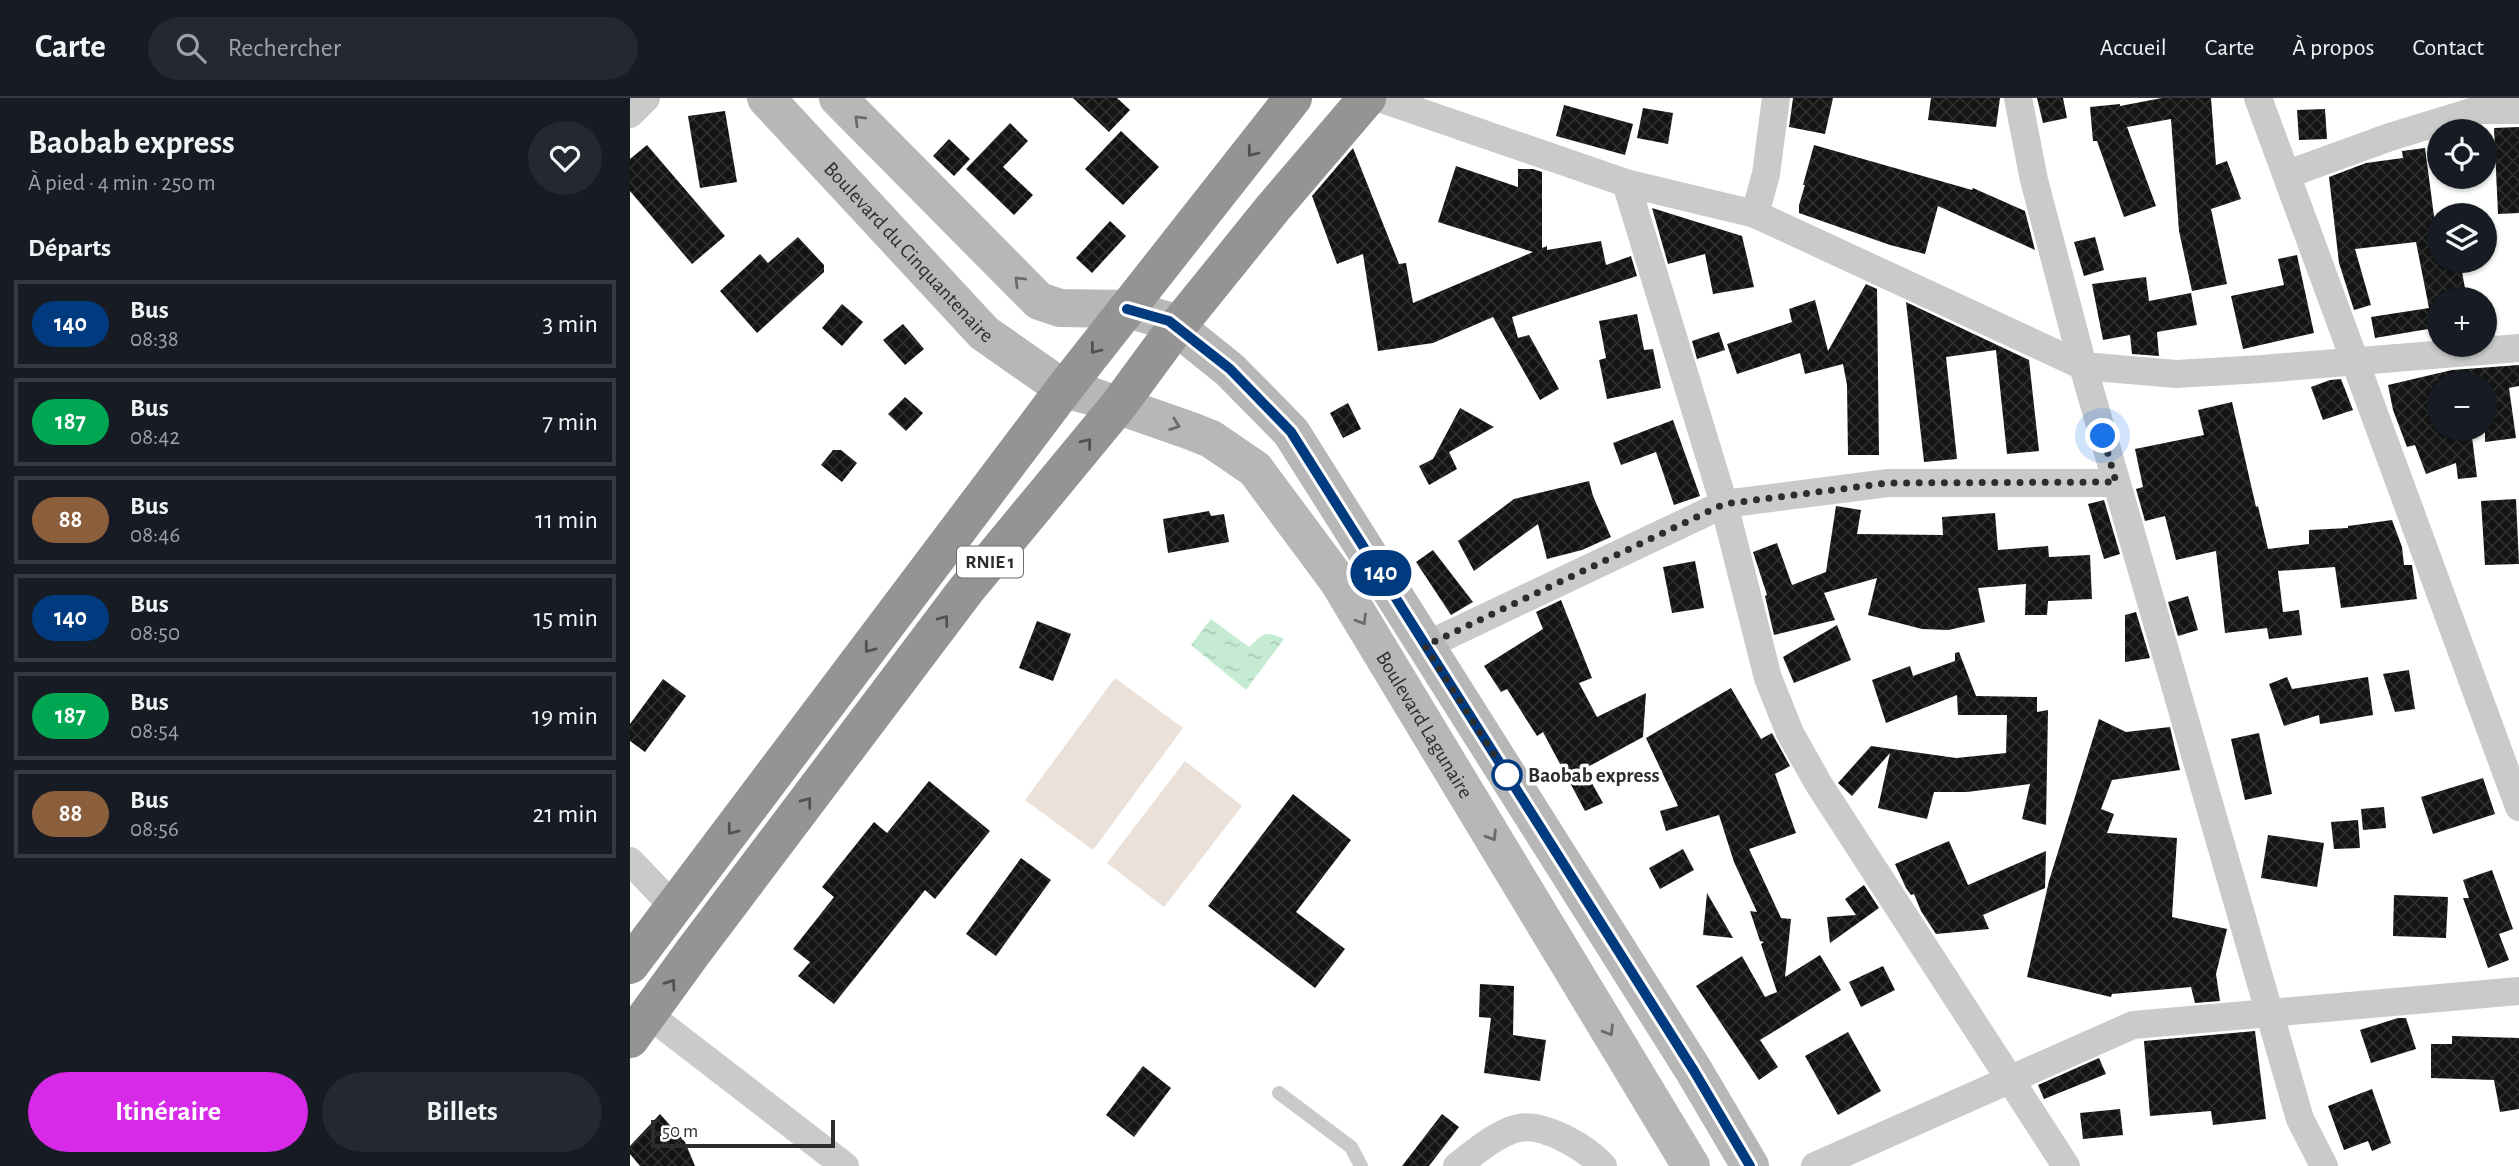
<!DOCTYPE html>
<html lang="fr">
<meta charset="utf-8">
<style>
body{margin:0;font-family:"Alegreya Sans",sans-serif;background:#242831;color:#f1f3f6;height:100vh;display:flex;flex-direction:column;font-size:26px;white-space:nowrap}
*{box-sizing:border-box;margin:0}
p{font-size:23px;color:#9ea1a6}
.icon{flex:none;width:38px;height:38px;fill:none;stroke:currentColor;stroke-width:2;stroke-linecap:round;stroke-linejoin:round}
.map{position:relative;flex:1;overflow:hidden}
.sheet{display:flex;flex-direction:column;background:#171b24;width:630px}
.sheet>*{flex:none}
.badge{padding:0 14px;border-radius:23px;font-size:24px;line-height:46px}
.tools{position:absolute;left:1797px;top:21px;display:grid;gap:14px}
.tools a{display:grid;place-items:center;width:70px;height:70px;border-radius:50%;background:#171b24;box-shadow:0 2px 5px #0004;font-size:35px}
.scale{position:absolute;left:21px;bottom:18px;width:184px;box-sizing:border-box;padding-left:7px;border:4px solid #2d2d2d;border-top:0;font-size:19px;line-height:24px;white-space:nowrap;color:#2d2d2d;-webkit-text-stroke:5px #fff;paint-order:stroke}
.you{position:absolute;width:35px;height:35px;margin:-18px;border:5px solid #fff;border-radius:50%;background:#1a73e8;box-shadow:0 0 0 10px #1a73e833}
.map>.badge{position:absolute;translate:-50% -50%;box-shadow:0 0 0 4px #fff}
h2{padding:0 28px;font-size:26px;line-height:63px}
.round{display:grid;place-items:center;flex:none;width:74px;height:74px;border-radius:37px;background:#242831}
.summary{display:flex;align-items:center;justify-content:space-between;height:119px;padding:0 28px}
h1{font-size:33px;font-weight:700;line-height:52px}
.button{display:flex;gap:14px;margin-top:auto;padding:14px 28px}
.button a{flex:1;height:80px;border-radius:42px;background:#d72ae8;color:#fff;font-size:28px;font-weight:700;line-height:80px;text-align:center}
.button a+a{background:#242831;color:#f1f3f6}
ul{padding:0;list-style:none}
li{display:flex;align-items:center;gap:21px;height:88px;margin:0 14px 10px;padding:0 14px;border:4px solid #363941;border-radius:0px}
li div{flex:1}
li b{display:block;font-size:26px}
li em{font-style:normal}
li .badge{min-width:77px;font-weight:700;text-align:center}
header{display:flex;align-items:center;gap:42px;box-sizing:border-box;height:98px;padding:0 35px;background:#171b24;border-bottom:2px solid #363941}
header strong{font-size:33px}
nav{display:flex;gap:38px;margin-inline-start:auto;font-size:24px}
.search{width:490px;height:63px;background:#242831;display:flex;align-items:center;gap:18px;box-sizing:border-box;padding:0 24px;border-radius:38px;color:#9ea1a6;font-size:26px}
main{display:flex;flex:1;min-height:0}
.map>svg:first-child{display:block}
.pitch{fill:#ebe1d9}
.water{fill:url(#water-ripples)}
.building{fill:url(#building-cross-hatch)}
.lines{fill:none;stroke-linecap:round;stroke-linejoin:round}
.lane{stroke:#cacaca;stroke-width:14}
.street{stroke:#cacaca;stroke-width:28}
.secondary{stroke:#b7b7b7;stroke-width:38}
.highway{stroke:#949494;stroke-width:38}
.oneway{stroke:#6b6b6b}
.oneway2{stroke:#515151}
.line-casing{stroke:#fff;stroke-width:16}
.line{stroke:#003b80;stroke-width:10}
.walk{stroke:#2d2d2d;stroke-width:7;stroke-dasharray:0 12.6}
.stop-dot{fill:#fff;stroke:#003b80;stroke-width:3.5}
.labels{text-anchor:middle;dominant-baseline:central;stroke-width:7;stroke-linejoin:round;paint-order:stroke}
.shield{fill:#fff;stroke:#6c6c6c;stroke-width:2}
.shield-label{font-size:19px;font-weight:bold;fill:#2d2d2d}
.street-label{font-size:21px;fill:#2d2d2d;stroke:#fff}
.stop-label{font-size:21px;font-weight:bold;fill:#2d2d2d;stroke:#fff;text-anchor:start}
</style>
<header>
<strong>Carte</strong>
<div class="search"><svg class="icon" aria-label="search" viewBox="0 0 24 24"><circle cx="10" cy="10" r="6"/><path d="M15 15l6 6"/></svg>Rechercher</div>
<nav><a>Accueil</a><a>Carte</a><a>À propos</a><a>Contact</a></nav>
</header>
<main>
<section class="sheet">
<div class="summary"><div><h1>Baobab express</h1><p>À pied · 4 min · 250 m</p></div><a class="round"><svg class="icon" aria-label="heart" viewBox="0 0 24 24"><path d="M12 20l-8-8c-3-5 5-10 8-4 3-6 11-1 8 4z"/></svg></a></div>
<h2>Départs</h2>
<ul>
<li><span class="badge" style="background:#003b80;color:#fff">140</span><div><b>Bus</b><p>08:38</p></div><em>3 min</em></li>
<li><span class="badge" style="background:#00a651;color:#fff">187</span><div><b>Bus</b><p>08:42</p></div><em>7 min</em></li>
<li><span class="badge" style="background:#8b5e3c;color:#fff">88</span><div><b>Bus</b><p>08:46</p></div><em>11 min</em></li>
<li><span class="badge" style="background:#003b80;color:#fff">140</span><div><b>Bus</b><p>08:50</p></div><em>15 min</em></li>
<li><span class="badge" style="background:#00a651;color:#fff">187</span><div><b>Bus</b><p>08:54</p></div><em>19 min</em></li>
<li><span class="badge" style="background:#8b5e3c;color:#fff">88</span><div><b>Bus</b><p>08:56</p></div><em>21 min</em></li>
</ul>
<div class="button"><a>Itinéraire</a><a>Billets</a></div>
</section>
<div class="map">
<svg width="1889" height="1068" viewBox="0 0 1889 1068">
<defs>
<pattern id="water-ripples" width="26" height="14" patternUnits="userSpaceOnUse" patternTransform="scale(1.75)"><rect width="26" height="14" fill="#c5ebd3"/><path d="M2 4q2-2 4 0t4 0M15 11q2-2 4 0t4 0" fill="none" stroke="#aacab5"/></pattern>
<pattern id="building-cross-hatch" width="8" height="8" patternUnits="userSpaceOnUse" patternTransform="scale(1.75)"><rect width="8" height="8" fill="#141414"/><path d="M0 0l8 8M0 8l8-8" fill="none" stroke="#2e2e2e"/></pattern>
</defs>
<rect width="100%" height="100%" fill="#fff"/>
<g class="pitch">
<path d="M485,580L553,630L463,752L395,702Z"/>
<path d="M555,663L612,708L534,809L477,765Z"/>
</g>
<path class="water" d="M581,521L619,549C634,535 634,532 654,541L616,592L561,547Z"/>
<g class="building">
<path d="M443,0H487L500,12L479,34Z"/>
<path d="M1163,0H1203L1195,36L1159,29Z"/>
<path d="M1301,0H1370L1366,29L1298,22Z"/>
<path d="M1407,0H1433L1437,20L1413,25Z"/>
<path d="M1532,0H1581L1586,67L1597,63L1611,101L1581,111L1597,186L1562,193L1549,133L1541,21L1497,29L1526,108L1494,119L1467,43H1463L1460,9L1490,6V8Z"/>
<path d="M934,7L1003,26L995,57L926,38Z"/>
<path d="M1013,10L1043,15L1038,46L1007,40Z"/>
<path d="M1695,11L1697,41L1669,42L1667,12Z"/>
<path d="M95,13L107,84L70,90L58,18Z"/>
<path d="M380,25L398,43L373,69L403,97L384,117L336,71Z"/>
<path d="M1889,29V115L1868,116L1864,30Z"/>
<path d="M491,33L529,69L493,107L455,71Z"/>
<path d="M319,41L340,61L324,78L303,58Z"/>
<path d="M17,47L95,138L62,166L0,93V61Z"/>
<path d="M1184,47L1342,92L1343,90L1395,113L1405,152L1308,108L1295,156L1260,147L1169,115V107L1175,87H1173Z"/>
<path d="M723,50L769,166L776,165L783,205L903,154L808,124L826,68L888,89V71H903L912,74V150L917,148V152L971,143L976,167L1001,158L1007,178L882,219L888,240L899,237L929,291L910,302L863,219L803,245L748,253L733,156L707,166L682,98Z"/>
<path d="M1795,50L1810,163H1830L1837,201H1810V229L1745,240L1741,219L1799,210L1786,144L1725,151L1741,207L1724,212L1709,165L1699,79L1736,65L1773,60L1772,53Z"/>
<path d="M1022,110L1112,138L1124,189L1083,196L1075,156L1038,166Z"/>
<path d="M480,123L496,138L462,175L446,160Z"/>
<path d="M168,139L194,167V174L127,235L90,193L130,156L138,165Z"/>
<path d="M1465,139L1474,172L1454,178L1444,144Z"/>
<path d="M1667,157L1684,235L1613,251L1601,198L1654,187L1648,161Z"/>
<path d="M1516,179L1519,203L1561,195L1567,227L1527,234L1529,258L1502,256L1500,237L1473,242L1462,186Z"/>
<path d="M1236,186L1247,191L1249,357H1218L1217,287L1213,266L1175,276L1170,255L1107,276L1097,246L1162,224L1159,211L1185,202L1198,253Z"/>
<path d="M1276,204L1399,262L1409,353L1377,356L1366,252L1316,259L1327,361L1294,364Z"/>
<path d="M212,206L233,224L212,248L192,230Z"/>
<path d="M1007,216L1014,252L1023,251L1031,290L977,301L969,262L976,260L969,223Z"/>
<path d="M273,226L294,251L275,267L253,242Z"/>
<path d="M1089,234L1095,252L1067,261L1062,243Z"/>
<path d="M1889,267V288L1879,290L1886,340L1855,344V285H1810V331H1841L1847,379L1828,381L1826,365L1796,376L1785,347L1777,349L1763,312L1758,287L1822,272Z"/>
<path d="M1711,281L1723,312L1693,322L1681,289L1700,282Z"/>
<path d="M275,299L293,315L276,333L258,316Z"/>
<path d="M1602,304L1626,409L1628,408L1638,451L1679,446V432L1718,430V428L1762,422L1772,449L1774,467H1782L1787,501L1711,510L1705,469L1648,473L1653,514L1669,512L1672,537L1639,541L1637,530L1595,535L1586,453L1546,462L1535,418L1515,423L1506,391L1513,389L1505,351L1574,337L1568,312Z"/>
<path d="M718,305L731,331L713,340L700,315Z"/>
<path d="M830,310L864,329L819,354L827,371L799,387L789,368L803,361Z"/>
<path d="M1043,322L1070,398L1044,407L1026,354L991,367L983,345Z"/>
<path d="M203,352H211L227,365L212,384L191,367Z"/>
<path d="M959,383L963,398L981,439L952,452L917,461L908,426L844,473L828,443L884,401Z"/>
<path d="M1886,401L1889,466L1855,467L1851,403Z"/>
<path d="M1474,402L1490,456L1474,461L1458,406Z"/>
<path d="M1206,408L1231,412L1227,436L1313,437L1312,419L1365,415L1368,452L1418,448L1419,459L1460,457L1462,501L1418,503L1417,517H1395L1396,486L1348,490L1355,524L1318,532L1292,531L1238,517L1247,480L1194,495L1205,522L1144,537L1135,498L1137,497L1123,454L1147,445L1162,487L1196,474Z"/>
<path d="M579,413L581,418L594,416L599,444L538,455L533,421Z"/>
<path d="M803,452L843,504L821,517L786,464Z"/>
<path d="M1065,463L1074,510L1042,515L1033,469Z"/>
<path d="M1558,498L1568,532L1548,538L1538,504Z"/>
<path d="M931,502L962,580L949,585L967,619L1016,595L1013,639L954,671L973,705L955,713L913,634L907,638L877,591L871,594L854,568L913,531L906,514Z"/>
<path d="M1506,514L1520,560L1495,564V517Z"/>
<path d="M407,523L441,536L423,583L389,570Z"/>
<path d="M1207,527L1221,562L1164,585L1153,559Z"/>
<path d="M1329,554L1346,598L1407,599V614L1418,612L1416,727L1392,721L1400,686L1337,694H1304L1297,721L1248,710L1260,655L1222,698L1208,685L1241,648L1326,660L1376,655L1377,617H1328L1327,597L1256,625L1242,582L1280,568L1283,578L1325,563V555Z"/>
<path d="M1779,572L1785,611L1765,614L1753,576Z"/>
<path d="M1657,579L1662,591L1738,579L1743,617L1690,626L1689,617L1654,628L1639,586Z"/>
<path d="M33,581L56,598L15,654L0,643V626Z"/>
<path d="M1101,590L1131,641L1142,635L1160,668L1145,676L1166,735L1119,751L1151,820L1161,821L1155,879L1190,857L1211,892L1130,942L1148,969L1129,982L1066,888L1112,858L1135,899L1147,894L1131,846L1134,844L1130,843L1120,813L1127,814L1104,764L1089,717L1036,733L1030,713L1048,708L1016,640Z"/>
<path d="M1469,621L1496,634L1540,629L1550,672L1482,682L1471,711L1484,716L1477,735L1547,740L1542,819L1597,831L1586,876L1590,903L1565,905L1561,889L1482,896L1481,899L1397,879L1419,783Z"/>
<path d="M1629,635L1642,696L1615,702L1601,641Z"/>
<path d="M1853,680L1865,716L1803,736L1791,699Z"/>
<path d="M299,683L360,733L305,801L295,792L204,906L168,878L180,864L163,851L204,799L192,789L244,724L257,735Z"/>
<path d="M663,696L721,742L666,814L715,851L685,890L578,808Z"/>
<path d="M1754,709L1756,730L1733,732L1731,711Z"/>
<path d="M1728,722L1730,750L1704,751L1701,724Z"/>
<path d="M1638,737L1694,745L1687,789L1631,780Z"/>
<path d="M1319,743L1338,787L1416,753L1415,790L1353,817L1359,831L1306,836L1291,813L1284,796L1281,797L1276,790L1265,766Z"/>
<path d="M1053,751L1064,772L1030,791L1019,770Z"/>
<path d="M391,760L421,782L366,858L336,836Z"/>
<path d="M1862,772L1883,831L1869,836L1879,862L1858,870L1833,800H1839L1833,782Z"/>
<path d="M1234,787L1249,810L1200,845L1197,819L1226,817L1215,801Z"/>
<path d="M1077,795L1103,840L1073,837Z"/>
<path d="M1764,797L1818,799L1816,840L1763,838Z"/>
<path d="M1253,868L1265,892L1231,909L1219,884Z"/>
<path d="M850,886L884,888L883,937L916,942L910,983L854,975L861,920L849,919Z"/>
<path d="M1768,920H1776L1786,951L1741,965L1730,932Z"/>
<path d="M1625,933L1636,1021L1583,1027L1581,1013L1520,1018L1514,943Z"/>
<path d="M1218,934L1251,993L1208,1017L1175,958Z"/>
<path d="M1822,938L1889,940V1011L1870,1014L1864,982L1801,980V946H1822Z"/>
<path d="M1469,960L1476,976L1414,1001L1408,987Z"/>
<path d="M513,968L541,990L504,1039L476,1017Z"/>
<path d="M1742,991L1761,1045L1742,1053L1738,1043L1714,1052L1698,1008Z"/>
<path d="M1490,1011L1493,1037L1453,1041L1450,1015Z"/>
<path d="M30,1016L55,1044L65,1068H10L0,1056V1048Z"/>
<path d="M812,1016L829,1029L799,1068H772Z"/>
</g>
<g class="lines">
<path class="lane" d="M649,995L721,1049L731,1068"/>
<g class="street">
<path d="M749,0L996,85L1125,116L1453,268L1546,276L1632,271L1889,250"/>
<path d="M1388,0L1404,82L1453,268L1670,1021L1694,1068"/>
<path d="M1628,0L1889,709"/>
<path d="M0,16L16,0"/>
<path d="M1658,76L1760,39L1848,12H1889"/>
<path d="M996,85L1094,406L1138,580L1160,635L1188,685L1436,1068"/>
<path d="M1125,116L1136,76L1146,0"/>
<path d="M795,548L1094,406L1258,385H1486"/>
<path d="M0,763L43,808"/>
<path d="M19,917L215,1068"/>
<path d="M827,1068C844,1055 868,1034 889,1030C915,1025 956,1050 973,1068"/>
<path d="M1185,1068L1503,927L1889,893"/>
</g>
<g class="secondary">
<path id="s1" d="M136,0L354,235L434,291L461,298L561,333L581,341L625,371L708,483L1061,1068"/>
<path d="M208,0L409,203L430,210L497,211L539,223L600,272L661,334L1064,973L1120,1068"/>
</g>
<g class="highway">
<path d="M0,867L434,291L663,0"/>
<path d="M0,941L63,854L336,492L488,308L538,240L643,110L737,0"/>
</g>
</g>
<defs><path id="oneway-chevron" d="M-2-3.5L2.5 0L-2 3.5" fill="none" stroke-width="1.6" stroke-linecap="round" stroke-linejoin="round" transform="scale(1.75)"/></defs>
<g class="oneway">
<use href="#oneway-chevron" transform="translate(229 22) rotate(-135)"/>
<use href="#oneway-chevron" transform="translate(389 183) rotate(-135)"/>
<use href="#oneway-chevron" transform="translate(545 327) rotate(20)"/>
<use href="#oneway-chevron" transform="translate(732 522) rotate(59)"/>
<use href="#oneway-chevron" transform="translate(862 738) rotate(59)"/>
<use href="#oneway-chevron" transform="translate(979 933) rotate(59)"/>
</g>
<g class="oneway2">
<use href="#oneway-chevron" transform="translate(622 54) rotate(128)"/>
<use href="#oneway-chevron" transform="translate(465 251) rotate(128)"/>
<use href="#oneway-chevron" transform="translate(457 345) rotate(-51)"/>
<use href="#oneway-chevron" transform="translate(314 522) rotate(-53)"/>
<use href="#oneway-chevron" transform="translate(239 550) rotate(127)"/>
<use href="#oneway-chevron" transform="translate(177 704) rotate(-53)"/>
<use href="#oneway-chevron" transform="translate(102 732) rotate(127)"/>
<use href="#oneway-chevron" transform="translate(41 886) rotate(-55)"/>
</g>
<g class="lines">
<g class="line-casing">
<path id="line" d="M497,211L539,223L600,271L661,334L1064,973L1120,1068"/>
</g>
<use href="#line" class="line"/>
<path class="walk" d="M877,677L795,548L1094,406L1258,385L1486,384L1473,338"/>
</g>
<circle class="stop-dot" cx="877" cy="677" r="14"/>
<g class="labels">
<rect class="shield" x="327" y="448.5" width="66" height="31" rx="5"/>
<g class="shield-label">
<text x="360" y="464">RNIE 1</text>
</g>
<g class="street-label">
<text stroke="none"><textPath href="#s1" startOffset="210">Boulevard du Cinquantenaire</textPath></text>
<text stroke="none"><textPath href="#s1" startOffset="934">Boulevard Lagunaire</textPath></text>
</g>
<g class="stop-label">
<text x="898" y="677">Baobab express</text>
</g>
</g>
</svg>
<div class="tools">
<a><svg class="icon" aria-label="locate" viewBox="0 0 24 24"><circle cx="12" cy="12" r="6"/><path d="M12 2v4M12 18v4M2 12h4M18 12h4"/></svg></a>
<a><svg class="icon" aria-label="layers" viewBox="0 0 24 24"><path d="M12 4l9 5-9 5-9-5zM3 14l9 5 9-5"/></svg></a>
<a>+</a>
<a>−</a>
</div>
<div class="scale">50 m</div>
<div class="you" style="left:1473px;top:338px"></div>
<b class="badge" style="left:751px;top:475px;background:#003b80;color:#fff">140</b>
</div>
</main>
